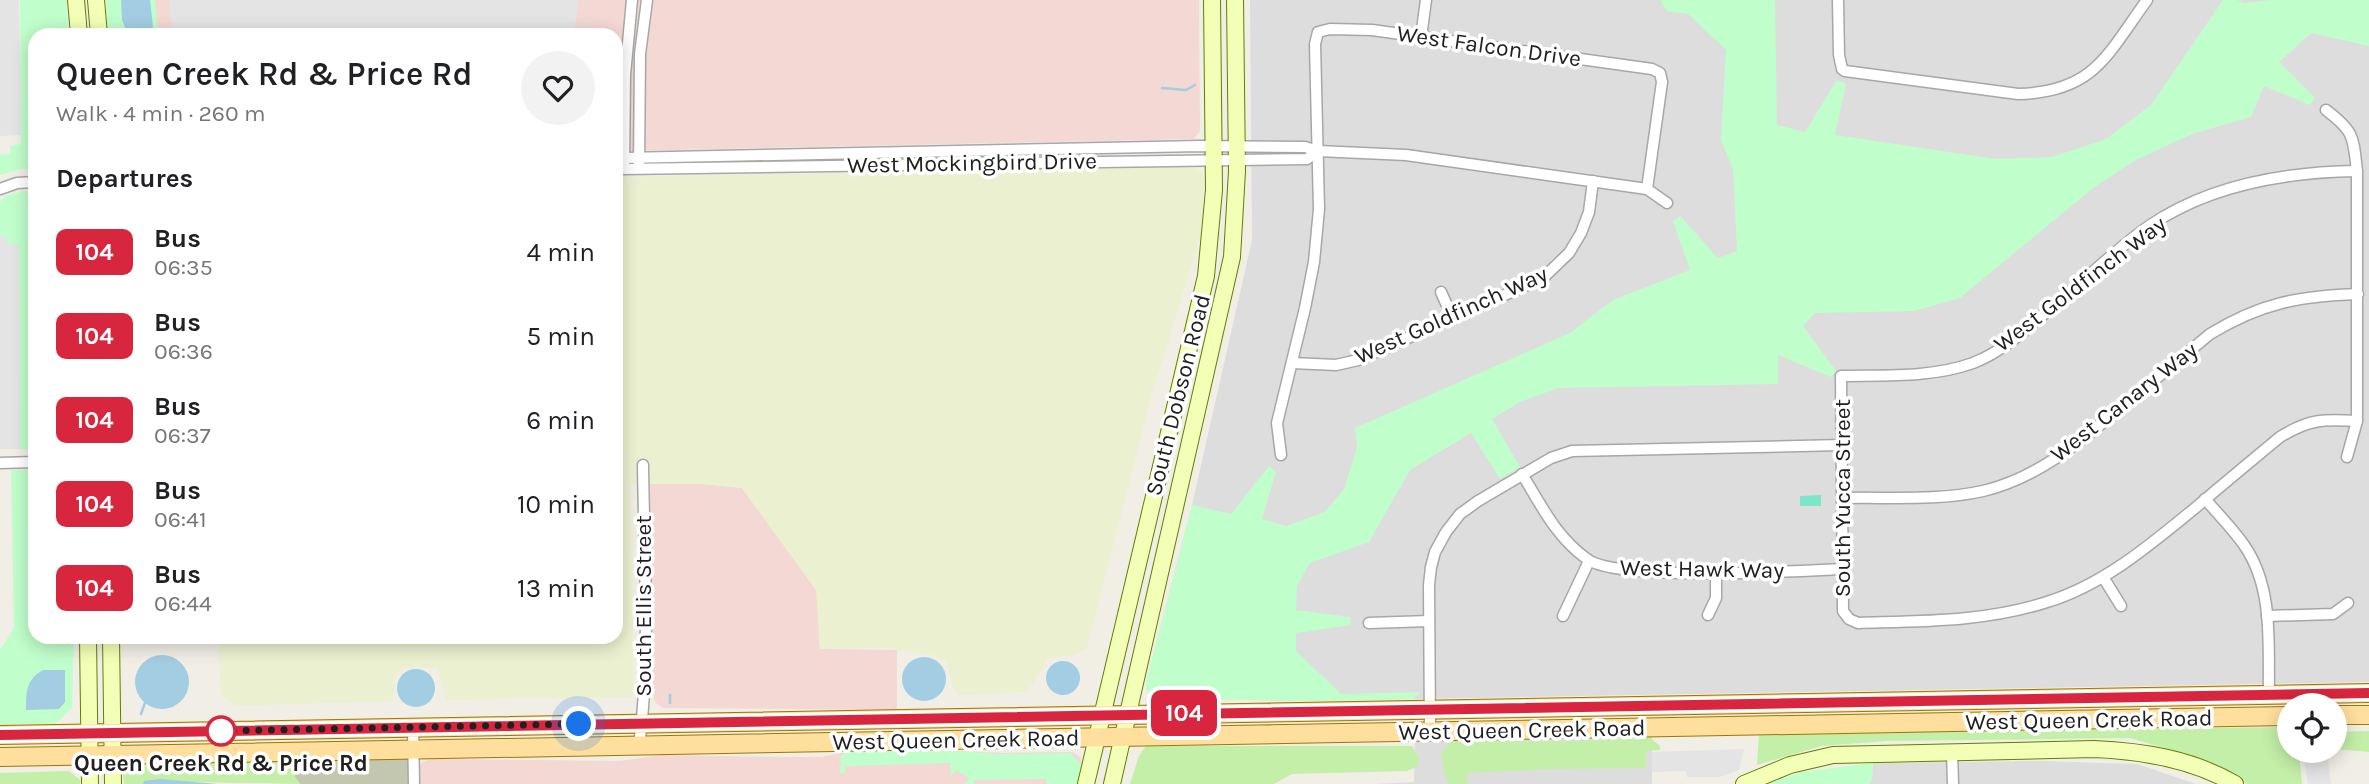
<!DOCTYPE html>
<meta charset="utf-8">
<style>
body{margin:0;font-family:Karla,sans-serif;background:#f2f2f2;color:#202124;height:100vh;display:flex;flex-direction:column;font-size:26px;white-space:nowrap}
*{box-sizing:border-box;margin:0}
p{font-size:23px;color:#757577}
.icon{flex:none;width:38px;height:38px;fill:none;stroke:currentColor;stroke-width:2;stroke-linecap:round;stroke-linejoin:round}
.map{position:relative;flex:1;overflow:hidden}
.side{position:absolute;left:28px;top:28px;width:595px;height:616px;display:flex;flex-direction:column;background:#fff;border-radius:21px;box-shadow:0 4px 18px #0003}
.side>*{flex:none}
.badge{padding:0 14px;border-radius:10px;font-size:24px;line-height:46px}
.buttons{position:absolute;left:2277px;top:693px;display:grid;gap:14px}
.buttons a{display:grid;place-items:center;width:70px;height:70px;border-radius:50%;background:#fff;box-shadow:0 4px 18px #0003;font-size:35px}
.you{position:absolute;width:35px;height:35px;margin:-18px;border:5px solid #fff;border-radius:50%;background:#1a73e8;box-shadow:0 0 0 10px #1a73e833}
.map>.badge{position:absolute;translate:-50% -50%;box-shadow:0 0 0 4px #fff}
h2{padding:0 28px;font-size:26px;line-height:63px}
.round{display:grid;place-items:center;flex:none;width:74px;height:74px;border-radius:37px;background:#f2f2f2}
.summary{display:flex;align-items:center;justify-content:space-between;height:119px;padding:0 28px}
h1{font-size:33px;font-weight:600;line-height:52px}
ul{padding:0;list-style:none}
li{display:flex;align-items:center;gap:21px;height:84px;padding:0 28px}
li div{flex:1}
li b{display:block;font-size:26px}
li em{font-style:normal}
li .badge{min-width:77px;font-weight:700;text-align:center}
.map>svg:first-child{display:block}
.residential{fill:#dedddd}
.commercial{fill:#f3d8d4}
.construction{fill:#c4c7b0}
.farmland{fill:#ebf1d0}
.grass{fill:#c4efa8}
.park{fill:#c0fecb}
.pitch{fill:#7ee6c8}
.parking{fill:#e4e4e4}
.water{fill:#a3cde2}
.lines{fill:none;stroke-linecap:round;stroke-linejoin:round}
.stream{stroke:#a3cde2;stroke-width:2.5}
.street-casing{stroke:#a7a7a7;stroke-width:13}
.secondary-casing{stroke:#637e00;stroke-width:18}
.primary-casing{stroke:#9c7800;stroke-width:20}
.street{stroke:#fff;stroke-width:10}
.secondary{stroke:#f3feb6;stroke-width:16}
.primary{stroke:#ffdf9d;stroke-width:18}
.line-casing{stroke:#fff;stroke-width:16}
.line{stroke:#d7263d;stroke-width:10}
.walk{stroke:#202020;stroke-width:7;stroke-dasharray:0 12.6}
.stop-dot{fill:#fff;stroke:#d7263d;stroke-width:3.5}
.labels{text-anchor:middle;dominant-baseline:central;stroke-width:7;stroke-linejoin:round;paint-order:stroke}
.street-label{font-size:23px;fill:#202020;stroke:#fff}
.stop-label{font-size:23px;font-weight:bold;fill:#202020;stroke:#fff}
</style>
<div class="map">
<svg width="2369" height="784" viewBox="0 0 2369 784">
<rect width="100%" height="100%" fill="#f1eee6"/>
<g class="residential">
<path d="M1250,0H2369V682L1300,701L1152,698L1146,689L1147,679L1192,505L1252,240Z"/>
<path d="M1652,732V784H1375L1414,782L1415,739Z"/>
<path d="M2043,761L2137,764L2196,784H1869L1872,779L1873,763Z"/>
</g>
<g class="commercial">
<path d="M106,0H1199L1200,131L1194,139H1190L616,151V35H108Z"/>
<path d="M650,484H703L742,488L817,591L820,649L897,650V710L663,708L655,702L652,691Z"/>
<path d="M931,750L1005,753L1072,752L1080,757L1083,766L1079,784H420V766L422,762L432,759L620,761L661,755L785,757H821L850,751Z"/>
</g>
<path class="construction" d="M413,750L414,784H300L295,777V752Z"/>
<path class="farmland" d="M1184,167L1196,168L1204,174L1203,228L1150,401L1087,648L1072,656L1049,658L1031,686L1024,692L958,695L953,687L946,661L931,655L885,648L820,649L816,590L742,488L703,484H631L633,697L447,700L437,668L404,667L397,673L392,701L234,706L221,694L218,637H616V177Z"/>
<g class="grass">
<path d="M2289,727V751H2299L2302,784H2247L2202,759L2130,738L1887,741L1821,746L1757,765L1759,734Z"/>
<path d="M2369,731V752L2335,749V732Z"/>
<path d="M1649,737L1660,746V750L1646,751V768L1553,769L1467,773V784H1448L1444,773L1441,752L1452,741H1585Z"/>
<path d="M1146,746H1412L1419,758L1418,766L1407,771L1292,774L1274,784H1130L1139,756Z"/>
<path d="M295,761V777L300,784L144,781L143,784H124L123,774L136,764Z"/>
<path d="M69,771L80,780V784H0V773Z"/>
</g>
<g class="park">
<path d="M20,0H66L69,35H35V169H21L0,175V154H10V146L21,144Z"/>
<path d="M106,0H155L158,35H108Z"/>
<path d="M1660,0H1775L1777,125L1805,132L1837,80L1846,84L1835,135L1996,159L2052,157L2106,139L2151,105L2223,0H2237L2244,3L2272,0H2369V46L2311,33L2279,62L2315,98L2310,105L2264,86L2251,117L2192,134L2134,161L2093,188L1960,298L1914,311L1815,313L1803,326L1836,371L1831,377L1778,355V384L1558,388L1520,402L1492,419L1520,467L1500,479L1471,433L1410,470L1369,542L1310,563L1297,586L1296,610L1350,617L1351,625L1296,633V651L1341,694L1421,692L1413,699L1300,701L1152,698L1146,689L1147,679L1192,505L1231,514L1269,466L1276,471L1262,519L1286,526L1325,512L1344,489L1357,447L1355,428L1570,333L1613,300L1690,270L1673,221L1680,216L1718,258L1737,251L1733,169L1721,140L1726,50L1688,14L1667,11Z"/>
<path d="M24,191H35V450L20,449L19,245H7L0,236V201L5,196Z"/>
<path d="M35,469V637H74L72,708L55,724L0,725V650L14,628L11,470Z"/>
<path d="M932,750L1004,754L1071,753L1083,766L1080,784H1047L1046,779L974,780V784H965L969,778L956,770L951,777L950,763L845,766V773H840L841,755L850,751Z"/>
<path d="M1873,763L1872,779L1869,784H1768L1801,772Z"/>
</g>
<path class="pitch" d="M1821,495V506H1800V496Z"/>
<g class="parking">
<path d="M0,0H19L21,135L0,136Z"/>
<path d="M169,0H579L574,35H172Z"/>
<path d="M0,236H7V244H19L20,449H0Z"/>
<path d="M1744,749L1739,770L1719,777H1687L1686,771L1652,772V752Z"/>
<path d="M2303,751H2327L2331,784H2308Z"/>
</g>
<g class="water">
<path d="M121,0H150L153,26L151,35H128L122,20Z"/>
<circle cx="162" cy="682" r="27"/>
<circle cx="924" cy="679" r="22"/>
<circle cx="1063" cy="678" r="17"/>
<circle cx="416" cy="688" r="19"/>
<path d="M43,670H65V702L59,709L26,710C26,691 26,680 43,670Z"/>
<path d="M160,779L218,784H143L144,781Z"/>
</g>
<g class="lines">
<g class="stream">
<path d="M1162,88L1186,90L1195,85"/>
<path d="M670,695V703"/>
<path d="M141,714L146,700"/>
</g>
<g class="street-casing">
<g id="street">
<path d="M632,0L625,75L624,169L1307,159L1318,151"/>
<path d="M1838,0L1839,55L1842,69L1845,71L2018,94C2094,92 2107,55 2147,0"/>
<path d="M1421,37L1426,0"/>
<path d="M2326,110C2355,132 2353,137 2357,171V421L2347,457"/>
<path d="M624,158L1200,146L1305,147L1318,151L1406,155L1647,189L1667,203"/>
<path d="M639,165L640,54L647,0"/>
<path d="M2357,171C2286,172 2209,185 2149,226C2120,246 2094,272 2067,294C2038,318 2009,349 1973,363C1931,378 1885,375 1841,376L1843,611L1849,619L1858,623C1922,621 1985,622 2047,602C2103,585 2150,545 2194,509C2222,485 2251,461 2280,437C2309,419 2323,419 2357,421"/>
<path d="M0,189L17,183L35,182"/>
<path d="M1441,292L1453,319"/>
<path d="M1292,363L1336,365L1358,360L1543,278L1569,253L1581,233L1589,212L1593,181"/>
<path d="M1281,455L1277,423L1305,308L1314,262L1319,209L1315,44L1318,32L1330,29L1372,30L1652,69L1660,73L1662,82L1647,189"/>
<path d="M0,463L35,462"/>
<path d="M1522,474C1541,505 1556,537 1587,559C1618,582 1796,571 1843,569"/>
<path d="M1844,498C1889,497 1938,501 1983,491C2038,478 2081,441 2123,406C2152,382 2181,358 2210,334C2261,303 2299,296 2358,294"/>
<path d="M2205,499C2218,514 2233,529 2244,545C2274,588 2268,644 2269,694"/>
<path d="M2103,577L2121,606"/>
<path d="M1708,615L1716,598V572"/>
<path d="M1563,616L1589,561"/>
<path d="M2267,616L2333,614L2348,603"/>
<path d="M1369,623L1429,621"/>
<path d="M413,727L414,784"/>
<path d="M1430,731L1429,585L1431,567L1435,552L1446,532L1460,514L1478,501L1551,458L1572,451L1842,445"/>
<path d="M639,746C651,654 644,558 643,465"/>
<path d="M1952,752L1953,784"/>
</g>
</g>
<g class="secondary-casing">
<g id="secondary">
<path d="M76,0L79,35"/>
<path d="M96,0L99,35"/>
<path d="M88,637L90,784"/>
<path d="M111,637L113,784"/>
<path d="M1086,784L1206,276L1214,190L1212,0"/>
<path d="M1112,784L1232,257L1237,171L1235,0"/>
<path d="M1744,784L1790,765L1833,755L2094,749C2143,751 2192,759 2235,784"/>
</g>
</g>
<g class="primary-casing">
<g id="primary">
<path d="M2334,715H2369"/>
<path d="M0,735L2369,693"/>
<path d="M0,757L2289,716"/>
</g>
</g>
<use href="#street" class="street"/>
<use href="#secondary" class="secondary"/>
<use href="#primary" class="primary"/>
</g>
<g class="lines">
<g class="line-casing">
<path id="line" d="M0,735L2369,693"/>
</g>
<use href="#line" class="line"/>
<path class="walk" d="M221,731L579,724"/>
</g>
<circle class="stop-dot" cx="221" cy="731" r="14"/>
<g class="labels">
<g class="street-label">
<text transform="translate(1489 46) rotate(8)">West Falcon Drive</text>
<text transform="translate(972 163) rotate(-1)">West Mockingbird Drive</text>
<text transform="translate(2080 284) rotate(-37)">West Goldfinch Way</text>
<text transform="translate(1451 315) rotate(-24)">West Goldfinch Way</text>
<text transform="translate(1178 395) rotate(-76)">South Dobson Road</text>
<text transform="translate(2124 402) rotate(-38)">West Canary Way</text>
<text transform="translate(1842 498) rotate(-90)">South Yucca Street</text>
<text transform="translate(1702 569) rotate(1)">West Hawk Way</text>
<text transform="translate(643 606) rotate(-90)">South Ellis Street</text>
<text transform="translate(2089 720) rotate(-1)">West Queen Creek Road</text>
<text transform="translate(1522 730) rotate(-1)">West Queen Creek Road</text>
<text transform="translate(956 740) rotate(-1)">West Queen Creek Road</text>
</g>
<g class="stop-label">
<text x="221" y="763">Queen Creek Rd &amp; Price Rd</text>
</g>
</g>
</svg>
<div class="buttons">
<a><svg class="icon" aria-label="locate" viewBox="0 0 24 24"><circle cx="12" cy="12" r="6"/><path d="M12 2v4M12 18v4M2 12h4M18 12h4"/></svg></a>
</div>
<div class="you" style="left:579px;top:724px"></div>
<b class="badge" style="left:1184px;top:713px;background:#d7263d;color:#fff">104</b>
<section class="side">
<div class="summary"><div><h1>Queen Creek Rd &amp; Price Rd</h1><p>Walk · 4 min · 260 m</p></div><a class="round"><svg class="icon" aria-label="heart" viewBox="0 0 24 24"><path d="M12 20l-8-8c-3-5 5-10 8-4 3-6 11-1 8 4z"/></svg></a></div>
<h2>Departures</h2>
<ul>
<li><span class="badge" style="background:#d7263d;color:#fff">104</span><div><b>Bus</b><p>06:35</p></div><em>4 min</em></li>
<li><span class="badge" style="background:#d7263d;color:#fff">104</span><div><b>Bus</b><p>06:36</p></div><em>5 min</em></li>
<li><span class="badge" style="background:#d7263d;color:#fff">104</span><div><b>Bus</b><p>06:37</p></div><em>6 min</em></li>
<li><span class="badge" style="background:#d7263d;color:#fff">104</span><div><b>Bus</b><p>06:41</p></div><em>10 min</em></li>
<li><span class="badge" style="background:#d7263d;color:#fff">104</span><div><b>Bus</b><p>06:44</p></div><em>13 min</em></li>
</ul>
</section>
</div>
